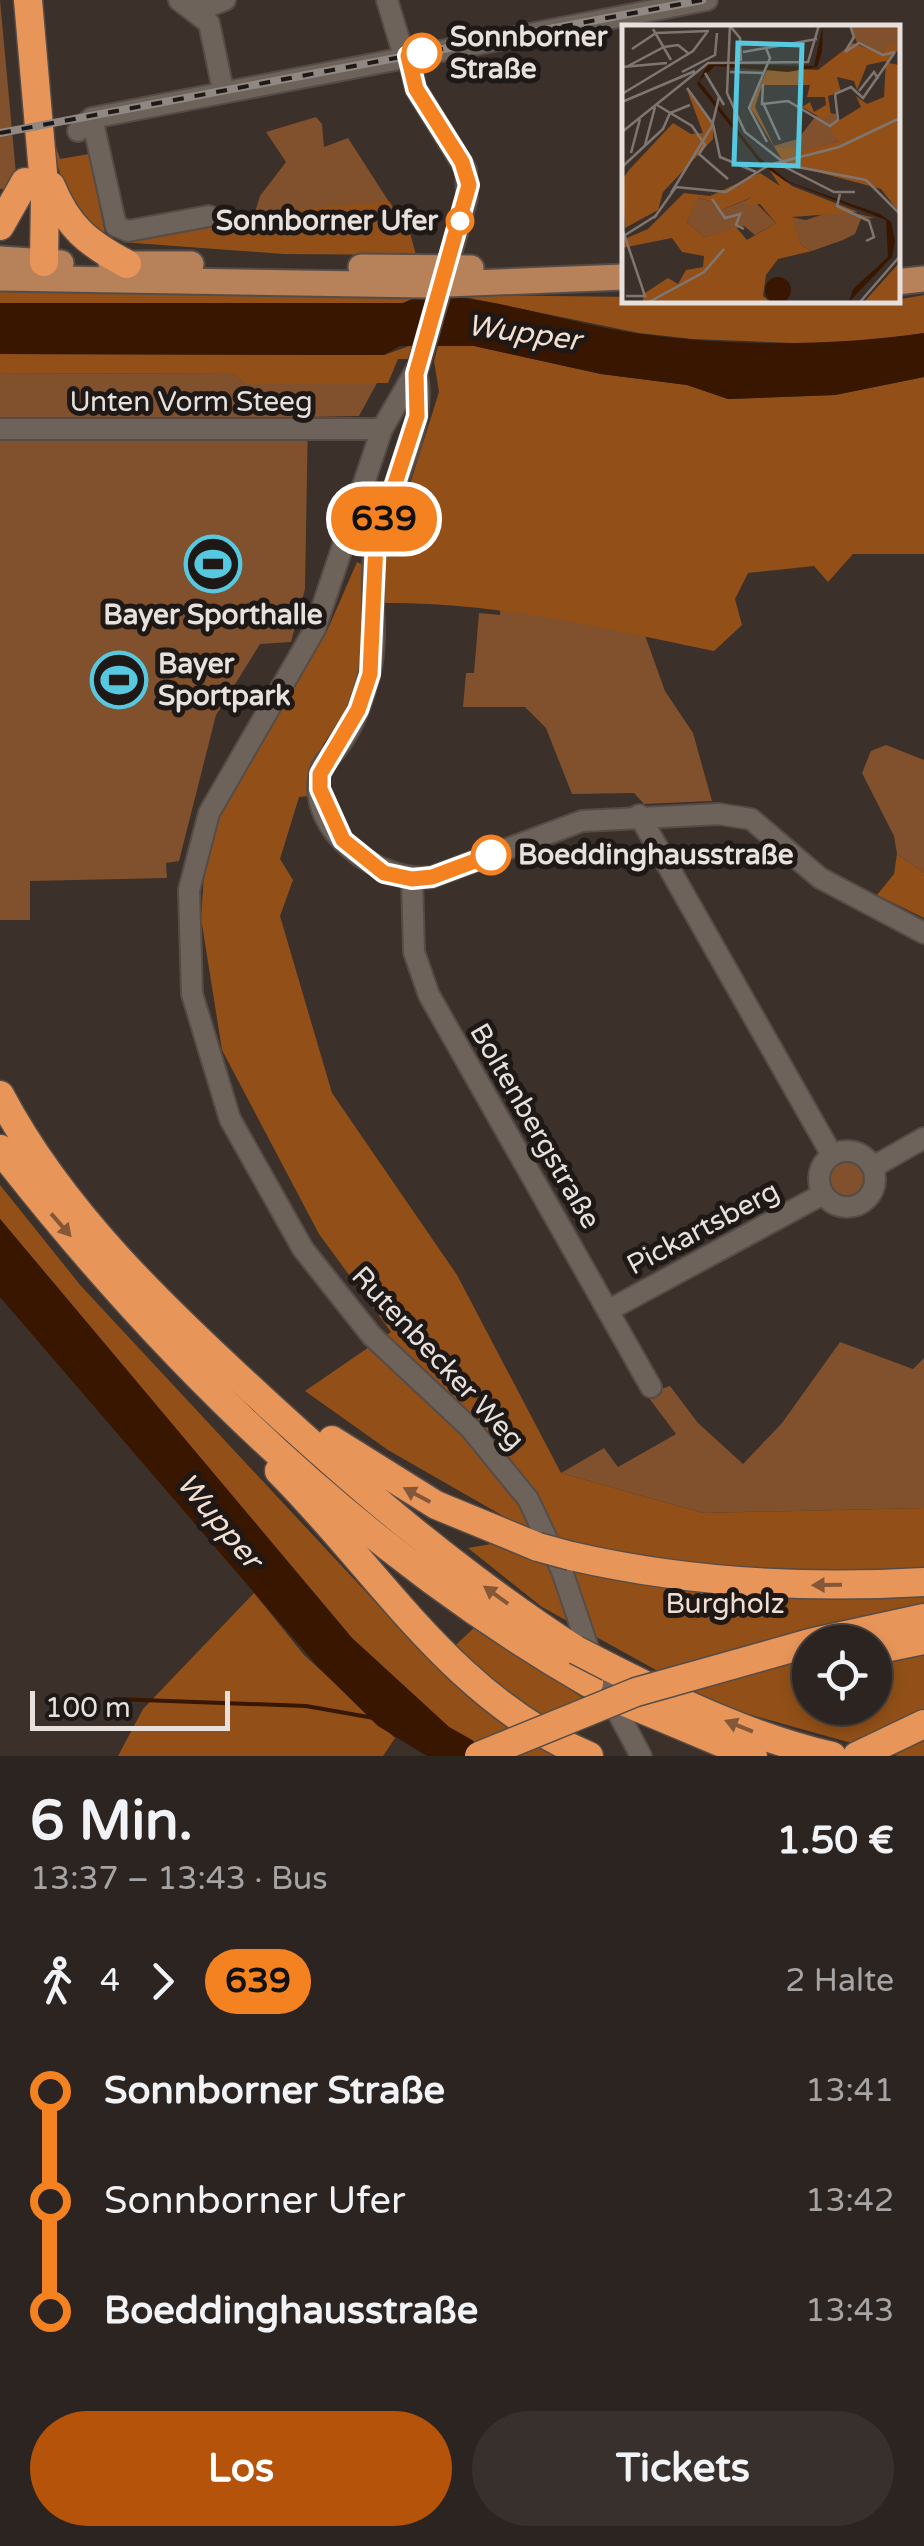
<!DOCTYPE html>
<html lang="de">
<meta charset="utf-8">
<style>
body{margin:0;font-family:"Varela Round",sans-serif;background:#38302d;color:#f1f3f6;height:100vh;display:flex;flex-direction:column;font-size:38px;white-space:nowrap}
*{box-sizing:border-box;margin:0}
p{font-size:32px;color:#a6a4a5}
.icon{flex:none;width:55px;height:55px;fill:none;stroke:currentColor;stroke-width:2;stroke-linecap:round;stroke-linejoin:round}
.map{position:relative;height:1756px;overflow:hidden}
.side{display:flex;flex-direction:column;background:#2c2420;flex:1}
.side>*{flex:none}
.badge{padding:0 20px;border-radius:32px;font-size:35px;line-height:65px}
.fabs{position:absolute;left:792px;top:1625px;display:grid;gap:20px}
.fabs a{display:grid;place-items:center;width:100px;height:100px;border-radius:50%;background:#2c2420;box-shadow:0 5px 15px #0003,0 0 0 2px #48413e;font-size:50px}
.scale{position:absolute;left:30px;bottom:25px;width:200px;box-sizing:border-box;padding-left:10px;border:5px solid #e7e0dc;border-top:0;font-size:28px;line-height:35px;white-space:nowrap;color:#e7e0dc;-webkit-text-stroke:8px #1e1916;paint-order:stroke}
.map>.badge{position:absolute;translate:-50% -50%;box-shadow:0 0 0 5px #fff}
.legs{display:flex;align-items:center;gap:15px;height:110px;padding:0 30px;font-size:32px}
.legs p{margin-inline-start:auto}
.summary{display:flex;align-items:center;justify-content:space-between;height:170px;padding:0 30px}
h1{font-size:55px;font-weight:700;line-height:75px}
.primary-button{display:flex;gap:20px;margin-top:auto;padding:20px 30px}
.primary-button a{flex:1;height:115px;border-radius:60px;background:#b45309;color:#fff;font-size:40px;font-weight:700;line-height:115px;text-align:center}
.primary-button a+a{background:#38302d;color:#f1f3f6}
ul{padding:0 30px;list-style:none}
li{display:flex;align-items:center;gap:35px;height:110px;font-size:38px}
li i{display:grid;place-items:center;width:15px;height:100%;margin:0 12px;background:currentColor}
li i::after{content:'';width:25px;height:25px;margin:-12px;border:8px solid;border-radius:50%;background:#2c2420}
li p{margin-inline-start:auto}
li:first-child i{background:linear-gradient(#0000 50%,currentColor 0)}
li:last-child i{background:linear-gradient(currentColor 50%,#0000 0)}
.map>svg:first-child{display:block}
.green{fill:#81502c}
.forest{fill:#925018;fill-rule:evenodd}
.water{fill:#381600}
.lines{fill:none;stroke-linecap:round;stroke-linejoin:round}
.stream{stroke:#381600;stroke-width:4}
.minor-casing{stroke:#554c47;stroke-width:24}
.major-casing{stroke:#554c47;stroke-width:29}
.highway-casing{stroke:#554c47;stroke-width:31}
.minor{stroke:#6e635b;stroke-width:20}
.major{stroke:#b7815a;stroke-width:25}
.highway{stroke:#e89559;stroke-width:28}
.rail-casing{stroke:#918883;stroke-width:8}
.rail{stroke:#1e1916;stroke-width:4;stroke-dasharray:11;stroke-linecap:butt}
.highway-bridge-casing{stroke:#554c47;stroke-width:31;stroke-linecap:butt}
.highway-bridge{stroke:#e89559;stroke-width:28}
.oneway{fill:#835738}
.line-1-casing{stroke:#fff;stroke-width:22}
.line-1{stroke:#f58220;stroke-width:15}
.stop-1-dot{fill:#fff;stroke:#f58220;stroke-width:5}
.labels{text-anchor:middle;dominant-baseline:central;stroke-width:10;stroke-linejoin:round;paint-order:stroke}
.stop-label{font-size:28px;font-weight:bold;fill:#e7e0dc;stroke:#1e1916;text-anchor:start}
.street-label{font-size:28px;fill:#e7e0dc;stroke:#1e1916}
.poi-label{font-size:28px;font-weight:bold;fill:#e7e0dc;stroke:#1e1916}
.park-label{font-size:28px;fill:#f2ded1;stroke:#1e1916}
.water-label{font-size:30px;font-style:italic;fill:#f4e0d3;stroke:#1e1916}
.inset-road{fill:none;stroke:#807671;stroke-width:2.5}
.view{fill:#56c9e0;fill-opacity:0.15;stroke:#56c9e0;stroke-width:5}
.inset-edge{fill:none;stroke:#e7e0dc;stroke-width:5}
</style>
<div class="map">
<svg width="924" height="1756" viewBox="0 0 924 1756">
<rect width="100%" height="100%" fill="#3b302a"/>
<g class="green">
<path d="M0,0L16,174L6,189H0Z"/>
<path d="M316,117L322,124L324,147L348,138L409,233L244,248L260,196L286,162L266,132Z"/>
<path d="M0,373L234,374L244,383H377L359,416L308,417L305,589L291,642L260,644L216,715L179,861L166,863L167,878L30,881V920H0Z"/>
<path d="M504,500L625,580L665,691L693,733L712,801L644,804L634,793L572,794L546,728L525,707H463L466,673H474L479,613L500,615Z"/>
<path d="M886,745L924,760V873L897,854L894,836L862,773L871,751Z"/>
<circle cx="847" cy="1179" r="22"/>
<path d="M840,1342L913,1369L924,1358V1508L703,1513L561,1473L604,1448L618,1467L676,1434L646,1394L670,1386L698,1423L743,1464L782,1423Z"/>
</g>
<g class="forest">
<path d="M53,137L60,159L89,154L106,238C71,215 57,177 53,137Z"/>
<path d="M389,201L410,233L416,255L284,254L121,242L252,214Z"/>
<path d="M0,291L423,294L403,303H0Z"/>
<path d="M455,295L896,300L924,295V333L842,345L693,339L639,333Z"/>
<path d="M412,345L408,359H398L388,383H244L234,374L0,373V354L384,355Z"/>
<path d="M438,346H474L601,374L687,385L728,399L835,395L924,377V554H853L828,582L814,566L748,573L735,599L742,625L714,651C604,629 494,601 382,603L386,560L439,392L434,361Z"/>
<path d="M357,562L363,565L366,645L355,696L323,745L309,796L299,797L280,859L293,880L280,916L332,1093L457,1275L561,1473L703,1513L924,1508V1756H898L723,1707L542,1607L468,1548L538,1536L388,1450L305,1391L391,1332L319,1234L222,1050L201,918L205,860L229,784L327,631ZM810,1642H875V1708H810Z"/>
<path d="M897,854L924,873V918L877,895L894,874Z"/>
<path d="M0,1185L81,1286L434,1665L475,1627L583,1698L517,1726L566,1756H500L449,1727L352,1638L0,1219Z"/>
<path d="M254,1593L304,1655L395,1738L383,1756H118L143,1709Z"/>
</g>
<g class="water">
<path d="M423,295C495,296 568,324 641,334C735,347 830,346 924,333V377L835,395L728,399L687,385L601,374L474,346H400L384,355L0,354V303H403Z"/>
<path d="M0,1219L352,1638L449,1727L500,1756H427L378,1726L319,1668L0,1297Z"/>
</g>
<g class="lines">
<path class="stream" d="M115,1699L306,1706L374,1718"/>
<g class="minor-casing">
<g id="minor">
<path d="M179,0L209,23L223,90"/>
<path d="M387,0L404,56"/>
<path d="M196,11L225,0"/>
<path d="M408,55L416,89L466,170L467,198L419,365L382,429L315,629L209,813L189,890L192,994L230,1119L303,1249L372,1336L470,1428L528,1499L562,1571L596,1671L641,1756"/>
<path d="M92,118L116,226L128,231L209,216"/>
<path d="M78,131L92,118L707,0"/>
<path d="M416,373C431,425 381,503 374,557C369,594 379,635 370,671C364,697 354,727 337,748C331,757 323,761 320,773C306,832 380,883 432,877L582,821L719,814L751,819L820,878L924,933"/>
<path d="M0,429H382"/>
<path d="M639,815L832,1155"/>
<path d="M412,879L414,952L429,995L651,1387"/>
<circle cx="847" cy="1179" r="28"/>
<path d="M873,1167L924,1138"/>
<path d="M609,1310L823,1194"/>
</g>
</g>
<g class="major-casing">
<g id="major">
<path d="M0,259L61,263"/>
<path d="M111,264H191"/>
<path d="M361,267L471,268"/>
<path d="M0,278L423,285L624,277"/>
<path d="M896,282L924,279"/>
</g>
</g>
<g class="highway-casing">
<g id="highway">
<path d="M28,0L45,196L44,262"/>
<path d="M51,186C68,227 87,243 127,264"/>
<path d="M0,226L25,182"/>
<path d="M0,1095C62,1213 165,1310 262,1399C361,1490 463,1577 576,1650"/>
<path d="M0,1149C163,1358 359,1551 589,1683"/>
<path d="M332,1440L436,1505L538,1547"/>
<path d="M279,1471C379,1571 453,1699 589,1756"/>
<path d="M571,1556C688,1583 804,1589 924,1582"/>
<path d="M814,1642L924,1618"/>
<path d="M875,1650L924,1640"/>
<path d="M609,1667C680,1703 754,1738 832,1756"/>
<path d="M625,1702L753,1756"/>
<path d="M857,1756L924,1724"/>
</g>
</g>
<use href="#minor" class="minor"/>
<use href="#major" class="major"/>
<use href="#highway" class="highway"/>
<g class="rail-casing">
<path id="rail" d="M0,133L702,0"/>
</g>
<use href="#rail" class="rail"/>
<g class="highway-bridge-casing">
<g id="highway-bridge">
<path d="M538,1547L571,1556"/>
<path d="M576,1650L609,1667"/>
<path d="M479,1756L636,1692L810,1643"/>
</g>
</g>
<use href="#highway-bridge" class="highway-bridge"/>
</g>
<defs><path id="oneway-solid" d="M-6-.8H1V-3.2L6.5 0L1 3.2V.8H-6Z" transform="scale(2.5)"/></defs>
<g class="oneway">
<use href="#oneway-solid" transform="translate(61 1225) rotate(49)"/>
<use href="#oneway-solid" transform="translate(417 1495) rotate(-152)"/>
<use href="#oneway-solid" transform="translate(827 1585) rotate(179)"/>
<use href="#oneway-solid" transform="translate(496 1595) rotate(-144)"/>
<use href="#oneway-solid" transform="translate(739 1726) rotate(-158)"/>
</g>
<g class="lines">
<g class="line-1-casing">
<path id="line-1" d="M422,53L408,56L416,89L462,162L469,185L416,374L417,416L376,542L370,674L358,710L320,774V789L343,840L384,873L412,879L432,877L491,855"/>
</g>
<use href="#line-1" class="line-1"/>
</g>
<defs>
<g id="stadium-ring" transform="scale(2.875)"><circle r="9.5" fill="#1e1916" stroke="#56c9e0" stroke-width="1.5"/><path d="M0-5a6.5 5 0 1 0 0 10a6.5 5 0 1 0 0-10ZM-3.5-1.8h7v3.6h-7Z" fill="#56c9e0"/></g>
</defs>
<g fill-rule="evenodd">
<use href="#stadium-ring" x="213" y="564"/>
<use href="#stadium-ring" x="119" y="680"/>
</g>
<g class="stop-1-dot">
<circle cx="422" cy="53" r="18"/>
<circle cx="460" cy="221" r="12"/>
<circle cx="491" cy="855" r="18"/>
</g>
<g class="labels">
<g class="stop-label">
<text x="450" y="37">Sonnborner<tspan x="450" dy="32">Straße</tspan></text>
<text x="438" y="221" text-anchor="end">Sonnborner Ufer</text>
<text x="518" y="855">Boeddinghausstraße</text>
</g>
<g class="street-label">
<text x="191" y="402">Unten Vorm Steeg</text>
<text transform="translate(535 1126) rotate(60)">Boltenbergstraße</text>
<text transform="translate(703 1228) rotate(-28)">Pickartsberg</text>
<text transform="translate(438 1358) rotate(47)">Rutenbecker Weg</text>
</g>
<g class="poi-label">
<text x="213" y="615">Bayer Sporthalle</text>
<text x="158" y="664" text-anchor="start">Bayer<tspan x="158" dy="32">Sportpark</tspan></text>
</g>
<g class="park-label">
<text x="725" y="1604">Burgholz</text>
</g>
<g class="water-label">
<text transform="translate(524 333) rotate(8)">Wupper</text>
<text transform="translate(219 1521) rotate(50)">Wupper</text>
</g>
</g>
<g transform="translate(622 25)">
<rect width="278" height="278" fill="#3b302a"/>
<path d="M277,0V26L262,30L235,18L229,2ZM207,88L214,89L217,116L181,126L151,121L176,114L193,92ZM75,173L89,176L97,186L129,173L154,198L133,210L122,201L82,212L65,197ZM216,184L253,193L239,194L233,209L221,215L190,226L179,220L169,192L184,195Z" fill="#81502c"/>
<path d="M231,18L260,29L269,18L277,21L267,38L277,40V187L259,164L162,138L128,82L146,43L196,45ZM264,36L262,72L245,79L234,71L239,82L206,102L217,116L182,125L152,121L133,82L140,60H188L185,72H203L204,80L192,87L188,77L180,82L199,93L209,90L206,71L219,67L215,52L232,56L235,65L245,40ZM65,65L91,99V114L41,167L36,185L3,203L0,155L7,145L51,98L69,109L81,108ZM147,144L170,161L236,187L170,192L179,220L190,226L156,234L144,250L141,271L148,277H20L23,268L46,253L56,259L64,245L81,242L82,231L60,227L50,213L0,223V215L26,204L62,168L88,171L138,148L158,161ZM76,173L89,176L97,186L128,173L124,181L138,179L154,198L125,215L114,202L82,212L65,197ZM277,238V277H242Z" fill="#925018" fill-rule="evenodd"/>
<path d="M201,0L200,27L195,42L166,47L93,41L77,56L137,132L167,157L258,189L269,197L273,216L270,232L227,277L231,264L266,232L264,195L163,156L138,138L75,59L86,39L192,41ZM143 265a13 13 0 1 1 26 0a13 13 0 1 1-26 0Z" fill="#381600"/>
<path class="inset-road" d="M108,0L105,68L123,107L165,140L244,155L278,189M228,0L232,12L223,27L237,18L261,30L273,27M108,1L118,13L119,36M31,4L49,35M144,23L148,33L127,83L145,117M10,24L34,8L87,6M121,27L195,14M6,41L42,22L56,20L66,28M0,42L45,38M60,47L93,30L95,8M108,47L142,48M83,48L102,80M141,59L140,79L166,76L208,101L216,95L213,69M65,63L91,99L98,132L134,147M237,66L252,47L256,54M0,69L71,26L86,6M213,69L229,62L241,73L273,27M0,77L73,46M35,80L70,101L83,120L77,129L106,154M142,80L158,115M0,107L86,38L186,37L197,0M23,120L33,82M9,128L18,94M155,138L212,167H233M0,142L41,104L48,88L68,80M49,168L90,101L97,72M218,169L215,181L247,196L252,212L244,216M90,174L103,193L118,189L114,200L122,204M32,193L54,162L104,167L147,140L217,122L278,93M0,203L23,271H4M0,212L35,190M27,277L82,247L102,224M238,277L278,231"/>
<path class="view" d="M116,18L180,20L176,141L112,139Z"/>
<rect width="278" height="278" class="inset-edge"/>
</g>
</svg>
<div class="fabs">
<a><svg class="icon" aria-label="locate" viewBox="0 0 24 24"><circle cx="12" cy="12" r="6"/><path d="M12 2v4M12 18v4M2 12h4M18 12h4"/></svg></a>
</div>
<div class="scale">100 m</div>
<b class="badge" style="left:384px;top:519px;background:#f58220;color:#111">639</b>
</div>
<section class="side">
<div class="summary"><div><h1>6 Min.</h1><p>13:37 – 13:43 · Bus</p></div><b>1.50 €</b></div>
<div class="legs"><svg class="icon" aria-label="walk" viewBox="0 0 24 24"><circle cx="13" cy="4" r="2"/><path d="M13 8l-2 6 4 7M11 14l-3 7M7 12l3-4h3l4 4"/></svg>4<svg class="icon" aria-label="forward" viewBox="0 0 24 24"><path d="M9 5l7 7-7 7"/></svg><b class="badge" style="background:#f58220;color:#111">639</b><p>2 Halte</p></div>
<ul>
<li><i style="color:#f58220"></i><b>Sonnborner Straße</b><p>13:41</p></li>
<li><i style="color:#f58220"></i><span>Sonnborner Ufer</span><p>13:42</p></li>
<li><i style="color:#f58220"></i><b>Boeddinghausstraße</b><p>13:43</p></li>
</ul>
<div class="primary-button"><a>Los</a><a>Tickets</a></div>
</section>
